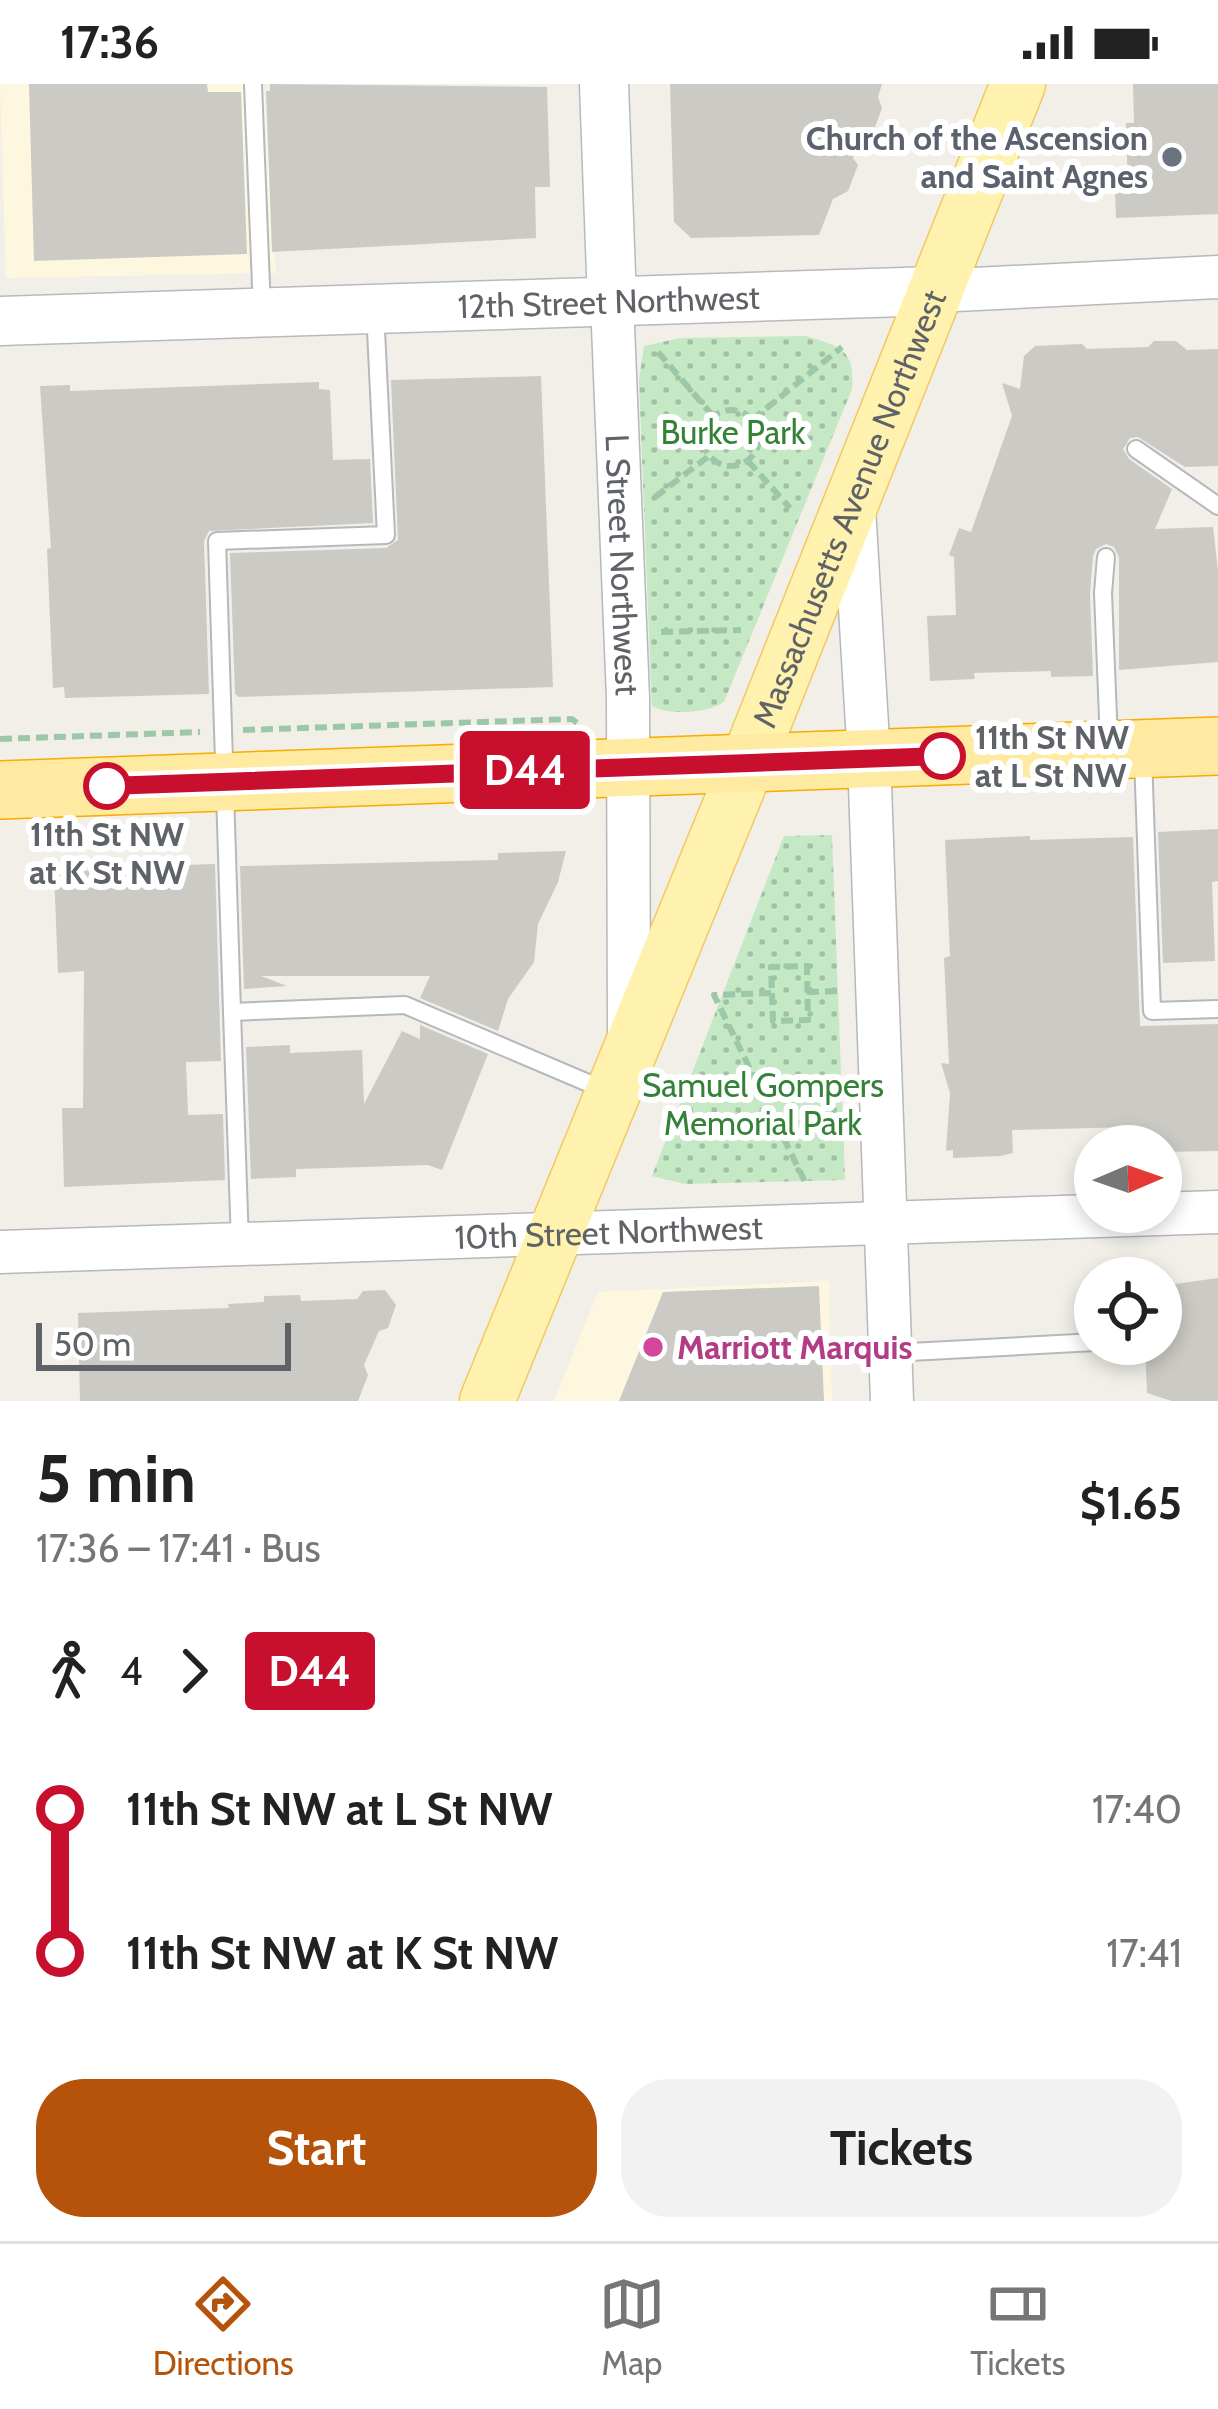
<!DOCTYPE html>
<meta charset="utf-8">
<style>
body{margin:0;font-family:Cabin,sans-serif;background:#f2f2f2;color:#222;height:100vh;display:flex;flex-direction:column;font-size:45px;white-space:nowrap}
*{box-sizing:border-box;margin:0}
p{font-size:39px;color:#767676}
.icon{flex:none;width:66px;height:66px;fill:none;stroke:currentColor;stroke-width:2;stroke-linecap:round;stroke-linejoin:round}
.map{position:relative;height:1317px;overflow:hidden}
.side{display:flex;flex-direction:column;background:#fff;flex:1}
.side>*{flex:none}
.badge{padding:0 24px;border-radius:9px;font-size:42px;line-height:78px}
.needle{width:78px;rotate:88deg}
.controls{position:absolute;left:1074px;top:1041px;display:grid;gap:24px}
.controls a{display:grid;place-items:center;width:108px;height:108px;border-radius:50%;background:#fff;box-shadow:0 6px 18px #0003;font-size:60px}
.scale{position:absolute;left:36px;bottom:30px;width:255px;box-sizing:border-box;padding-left:12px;border:6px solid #5f6368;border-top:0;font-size:33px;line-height:42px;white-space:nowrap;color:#5f6368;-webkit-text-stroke:9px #fff;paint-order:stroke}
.map>.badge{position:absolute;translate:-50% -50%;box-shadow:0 0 0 6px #fff}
.legs{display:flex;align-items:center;gap:18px;height:132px;padding:0 36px;font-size:39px}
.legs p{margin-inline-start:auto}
.headline{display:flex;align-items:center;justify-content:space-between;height:204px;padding:0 36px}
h1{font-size:66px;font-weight:700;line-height:90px}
.cta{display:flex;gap:24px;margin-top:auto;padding:24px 36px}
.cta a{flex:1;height:138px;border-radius:48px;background:#b45309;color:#fff;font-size:48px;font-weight:700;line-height:138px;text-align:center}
.cta a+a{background:#f2f2f2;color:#222}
ul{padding:0 36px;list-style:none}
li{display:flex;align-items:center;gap:42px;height:144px;font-size:45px}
li i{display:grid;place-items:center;width:18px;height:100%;margin:0 15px;background:currentColor}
li i::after{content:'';width:30px;height:30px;margin:-15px;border:9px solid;border-radius:50%;background:#fff}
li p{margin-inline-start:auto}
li:first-child i{background:linear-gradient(#0000 50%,currentColor 0)}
li:last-child i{background:linear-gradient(currentColor 50%,#0000 0)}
.status{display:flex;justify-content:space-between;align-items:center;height:84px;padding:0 60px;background:#fff;direction:ltr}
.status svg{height:33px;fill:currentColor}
.dock{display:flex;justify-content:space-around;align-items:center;height:168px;border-top:3px solid #e0e0e0;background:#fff;font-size:33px;color:#767676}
.dock a{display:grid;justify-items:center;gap:6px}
.dock .on{color:#b45309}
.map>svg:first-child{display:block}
.commercial{fill:#fef7e0}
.park{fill:url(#park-dots)}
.building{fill:#cccac5}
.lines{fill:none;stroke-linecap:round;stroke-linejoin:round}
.service-casing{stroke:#b5b8bc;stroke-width:20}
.tertiary-casing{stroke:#b5b8bc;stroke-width:45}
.secondary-casing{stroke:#b6babf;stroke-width:51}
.primary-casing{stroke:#f2c960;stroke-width:57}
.trunk-casing{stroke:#f9ab00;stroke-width:60}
.path{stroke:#9cc7a9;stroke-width:6;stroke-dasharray:12 6;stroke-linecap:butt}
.service{stroke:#fff;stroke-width:16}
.tertiary{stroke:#fff;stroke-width:42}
.secondary{stroke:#fff;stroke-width:48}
.primary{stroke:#fff2af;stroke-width:54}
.trunk{stroke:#feeaa1;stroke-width:57}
.line-1-casing{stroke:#fff;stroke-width:27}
.line-1{stroke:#c8102e;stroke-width:18}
.worship-dot{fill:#6b7280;stroke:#fff;stroke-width:4.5}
.stop-1-dot{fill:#fff;stroke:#c8102e;stroke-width:6}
.hotel-dot{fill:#d1479c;stroke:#fff;stroke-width:4.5}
.labels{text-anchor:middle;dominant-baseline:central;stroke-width:12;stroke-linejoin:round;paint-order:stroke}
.worship-label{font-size:33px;font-weight:bold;fill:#5b616d;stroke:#fff;text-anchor:end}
.street-label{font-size:33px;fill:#5f6368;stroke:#fff}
.park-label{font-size:33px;fill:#348238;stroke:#fff}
.stop-label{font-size:33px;font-weight:bold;fill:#5f6368;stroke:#fff;text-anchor:start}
.hotel-label{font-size:33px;font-weight:bold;fill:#b23c85;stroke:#fff;text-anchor:start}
</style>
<div class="status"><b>17:36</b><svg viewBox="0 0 49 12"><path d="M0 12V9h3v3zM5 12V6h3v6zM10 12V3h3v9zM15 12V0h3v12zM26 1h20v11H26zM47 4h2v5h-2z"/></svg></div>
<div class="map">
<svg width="1218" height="1317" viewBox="0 0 1218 1317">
<defs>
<pattern id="park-dots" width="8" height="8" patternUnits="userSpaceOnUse" patternTransform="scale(3)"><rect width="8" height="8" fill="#c5e8c5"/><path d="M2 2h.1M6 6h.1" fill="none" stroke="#a3c0a4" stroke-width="1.8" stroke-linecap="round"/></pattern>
</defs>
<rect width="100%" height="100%" fill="#f1efe8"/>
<g class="commercial">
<path d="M0,0H264L276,189L6,194Z"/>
<path d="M829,1197L832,1317H554L598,1208Z"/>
</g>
<g class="park">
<path d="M806,252C841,263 855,265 852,305L724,618C708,629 669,632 652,622L651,601L639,296L644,262L680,254Z"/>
<path d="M832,751L845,1096L685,1100L652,1092L784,752Z"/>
</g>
<g class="building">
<path d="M29,0H207L208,8H241L247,170L34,177Z"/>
<path d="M270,0L547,3L550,103H535L536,154L272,168L266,7H270Z"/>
<path d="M670,0H882L878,13L882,24L874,46L862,49L853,74L858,81L848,107L833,115L819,151L691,154L674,138Z"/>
<path d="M1133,0H1218V130L1116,134L1115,107H1128L1126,39H1134Z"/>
<path d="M1154,257H1176L1187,266L1218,265V382L1185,383L1138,353L1130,354L1123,365L1129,375L1172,405L1155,445L1213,443L1218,486V578L1119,586V473L1114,463L1106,460L1096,465L1093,472L1090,510L1093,592L1051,593V587L974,589L975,595L930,597L927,532L956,531L954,473L949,471L959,444L971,448L1012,332L1002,299L1020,305L1024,272L1035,262L1082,260L1087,265L1148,263Z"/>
<path d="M541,292L553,603L239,613L235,610L230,469L386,464L398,456L391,296Z"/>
<path d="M319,298V305L330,306L333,376L370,375L373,439L209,447L204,457L209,610L65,614L64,603L53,604L47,465L51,464L40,302L70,301V307Z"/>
<path d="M1218,745V797L1212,798L1215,877L1163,879L1158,748Z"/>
<path d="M1030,752V756L1133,753L1140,942L1218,940V1067L1161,1068V1062H1131V1043L1012,1046L1013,1069L1000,1072L953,1074V1066L946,1067L950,1009L941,979L949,980L944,874L950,872L945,756Z"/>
<path d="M566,767L558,798L538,840L534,878L508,915L498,947L420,914L430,892H261L287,902L244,905L240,782L498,776V769Z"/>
<path d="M215,780L221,977L186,978L188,1031L223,1030L225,1096L64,1103L62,1024H83L84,887L58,889L54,787L185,786V781Z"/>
<path d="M420,941L488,970L442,1086L428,1081L296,1085V1093L251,1095L246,963L290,961V969L362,966L364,1020L402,947L420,955Z"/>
<path d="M1218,1194V1317H1172L1147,1309L1145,1260H1161V1202Z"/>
<path d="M819,1202L824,1317H619L663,1208Z"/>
<path d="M385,1206L396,1221L388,1244L379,1247L364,1281L368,1291L358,1317H80L78,1229L229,1224L228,1220L264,1218V1212L300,1211L301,1217L357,1215L363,1207Z"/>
</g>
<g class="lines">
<g class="service-casing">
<g id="service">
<path d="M253,0L262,227"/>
<path d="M375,226L386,451L217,457L232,928L405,921L607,1007"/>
<path d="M1136,365L1218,422"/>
<path d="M1106,473L1103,509L1109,659"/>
<path d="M1143,672L1152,927L1218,925"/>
<path d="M232,928L240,1159"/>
<path d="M891,1269L1095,1258"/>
</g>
</g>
<g class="tertiary-casing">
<g id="tertiary">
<path d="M935,207L1218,193"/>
<path id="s1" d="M612,217L628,614L629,954"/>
<path d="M854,424L869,674L892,1317"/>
<path id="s2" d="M0,1168L1218,1128"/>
</g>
</g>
<g class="secondary-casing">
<g id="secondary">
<path d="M604,0L612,217"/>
<path id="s3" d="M0,237L935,207"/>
</g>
</g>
<g class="primary-casing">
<g id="primary">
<path id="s4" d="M487,1317L748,678L1018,0"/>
</g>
</g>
<g class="trunk-casing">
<path id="trunk" d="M0,706L1218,662"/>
</g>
<g class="path">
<path d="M658,268L713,332"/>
<circle cx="731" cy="354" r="28"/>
<path d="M752,336L842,263"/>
<path d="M748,377L790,424"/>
<path d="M655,413L709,372"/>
<path d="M661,548L741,546"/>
<path d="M243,646L572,635L577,639"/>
<path d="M0,655L200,648"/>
<path d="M807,908L840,907"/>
<path d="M772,909L773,937L808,936L807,882L771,883L772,909L714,911L807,1102"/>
</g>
<use href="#service" class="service"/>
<use href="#tertiary" class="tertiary"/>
<use href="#secondary" class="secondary"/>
<use href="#primary" class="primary"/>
<use href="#trunk" class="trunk"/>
</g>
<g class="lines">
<g class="line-1-casing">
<path id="line-1" d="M107,702L942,672"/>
</g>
<use href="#line-1" class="line-1"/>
</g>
<circle class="worship-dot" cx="1172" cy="73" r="12"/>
<g class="stop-1-dot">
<circle cx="942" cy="672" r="21"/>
<circle cx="107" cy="702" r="21"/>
</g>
<circle class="hotel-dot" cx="653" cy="1263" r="12"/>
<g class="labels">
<g class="worship-label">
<text x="1148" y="54">Church of the Ascension<tspan x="1148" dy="38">and Saint Agnes</tspan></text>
</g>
<g class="street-label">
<text stroke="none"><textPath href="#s3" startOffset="609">12th Street Northwest</textPath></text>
<text stroke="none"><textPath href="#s4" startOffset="963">Massachusetts Avenue Northwest</textPath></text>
<text stroke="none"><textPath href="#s1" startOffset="264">L Street Northwest</textPath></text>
<text stroke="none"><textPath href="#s2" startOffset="609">10th Street Northwest</textPath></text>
</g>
<g class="park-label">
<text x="733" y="348">Burke Park</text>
<text x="763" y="1001">Samuel Gompers<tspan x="763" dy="38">Memorial Park</tspan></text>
</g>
<g class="stop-label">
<text x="975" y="653">11th St NW<tspan x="975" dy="38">at L St NW</tspan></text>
<text x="107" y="750" text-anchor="middle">11th St NW<tspan x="107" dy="38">at K St NW</tspan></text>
</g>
<g class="hotel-label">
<text x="677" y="1263">Marriott Marquis</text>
</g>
</g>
</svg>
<div class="controls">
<a><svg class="needle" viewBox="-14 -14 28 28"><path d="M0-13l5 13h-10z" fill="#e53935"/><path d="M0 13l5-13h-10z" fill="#767676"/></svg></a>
<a><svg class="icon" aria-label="locate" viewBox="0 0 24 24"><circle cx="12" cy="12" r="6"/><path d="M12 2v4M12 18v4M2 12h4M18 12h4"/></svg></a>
</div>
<div class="scale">50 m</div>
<b class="badge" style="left:525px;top:686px;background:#c8102e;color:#fff">D44</b>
</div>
<section class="side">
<div class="headline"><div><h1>5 min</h1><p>17:36 – 17:41 · Bus</p></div><b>$1.65</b></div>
<div class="legs"><svg class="icon" aria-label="walk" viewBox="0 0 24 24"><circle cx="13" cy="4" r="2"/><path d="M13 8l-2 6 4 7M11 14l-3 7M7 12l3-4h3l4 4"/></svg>4<svg class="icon" aria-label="forward" viewBox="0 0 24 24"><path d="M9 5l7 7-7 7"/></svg><b class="badge" style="background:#c8102e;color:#fff">D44</b></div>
<ul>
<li><i style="color:#c8102e"></i><b>11th St NW at L St NW</b><p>17:40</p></li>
<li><i style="color:#c8102e"></i><b>11th St NW at K St NW</b><p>17:41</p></li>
</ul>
<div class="cta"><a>Start</a><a>Tickets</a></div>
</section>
<nav class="dock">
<a class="on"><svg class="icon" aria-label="directions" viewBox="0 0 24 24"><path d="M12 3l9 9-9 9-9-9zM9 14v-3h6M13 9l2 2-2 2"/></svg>Directions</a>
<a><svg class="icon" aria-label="map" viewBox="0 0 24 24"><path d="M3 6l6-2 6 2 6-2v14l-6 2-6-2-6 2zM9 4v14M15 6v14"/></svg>Map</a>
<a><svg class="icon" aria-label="tickets" viewBox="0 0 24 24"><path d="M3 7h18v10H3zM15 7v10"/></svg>Tickets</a>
</nav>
